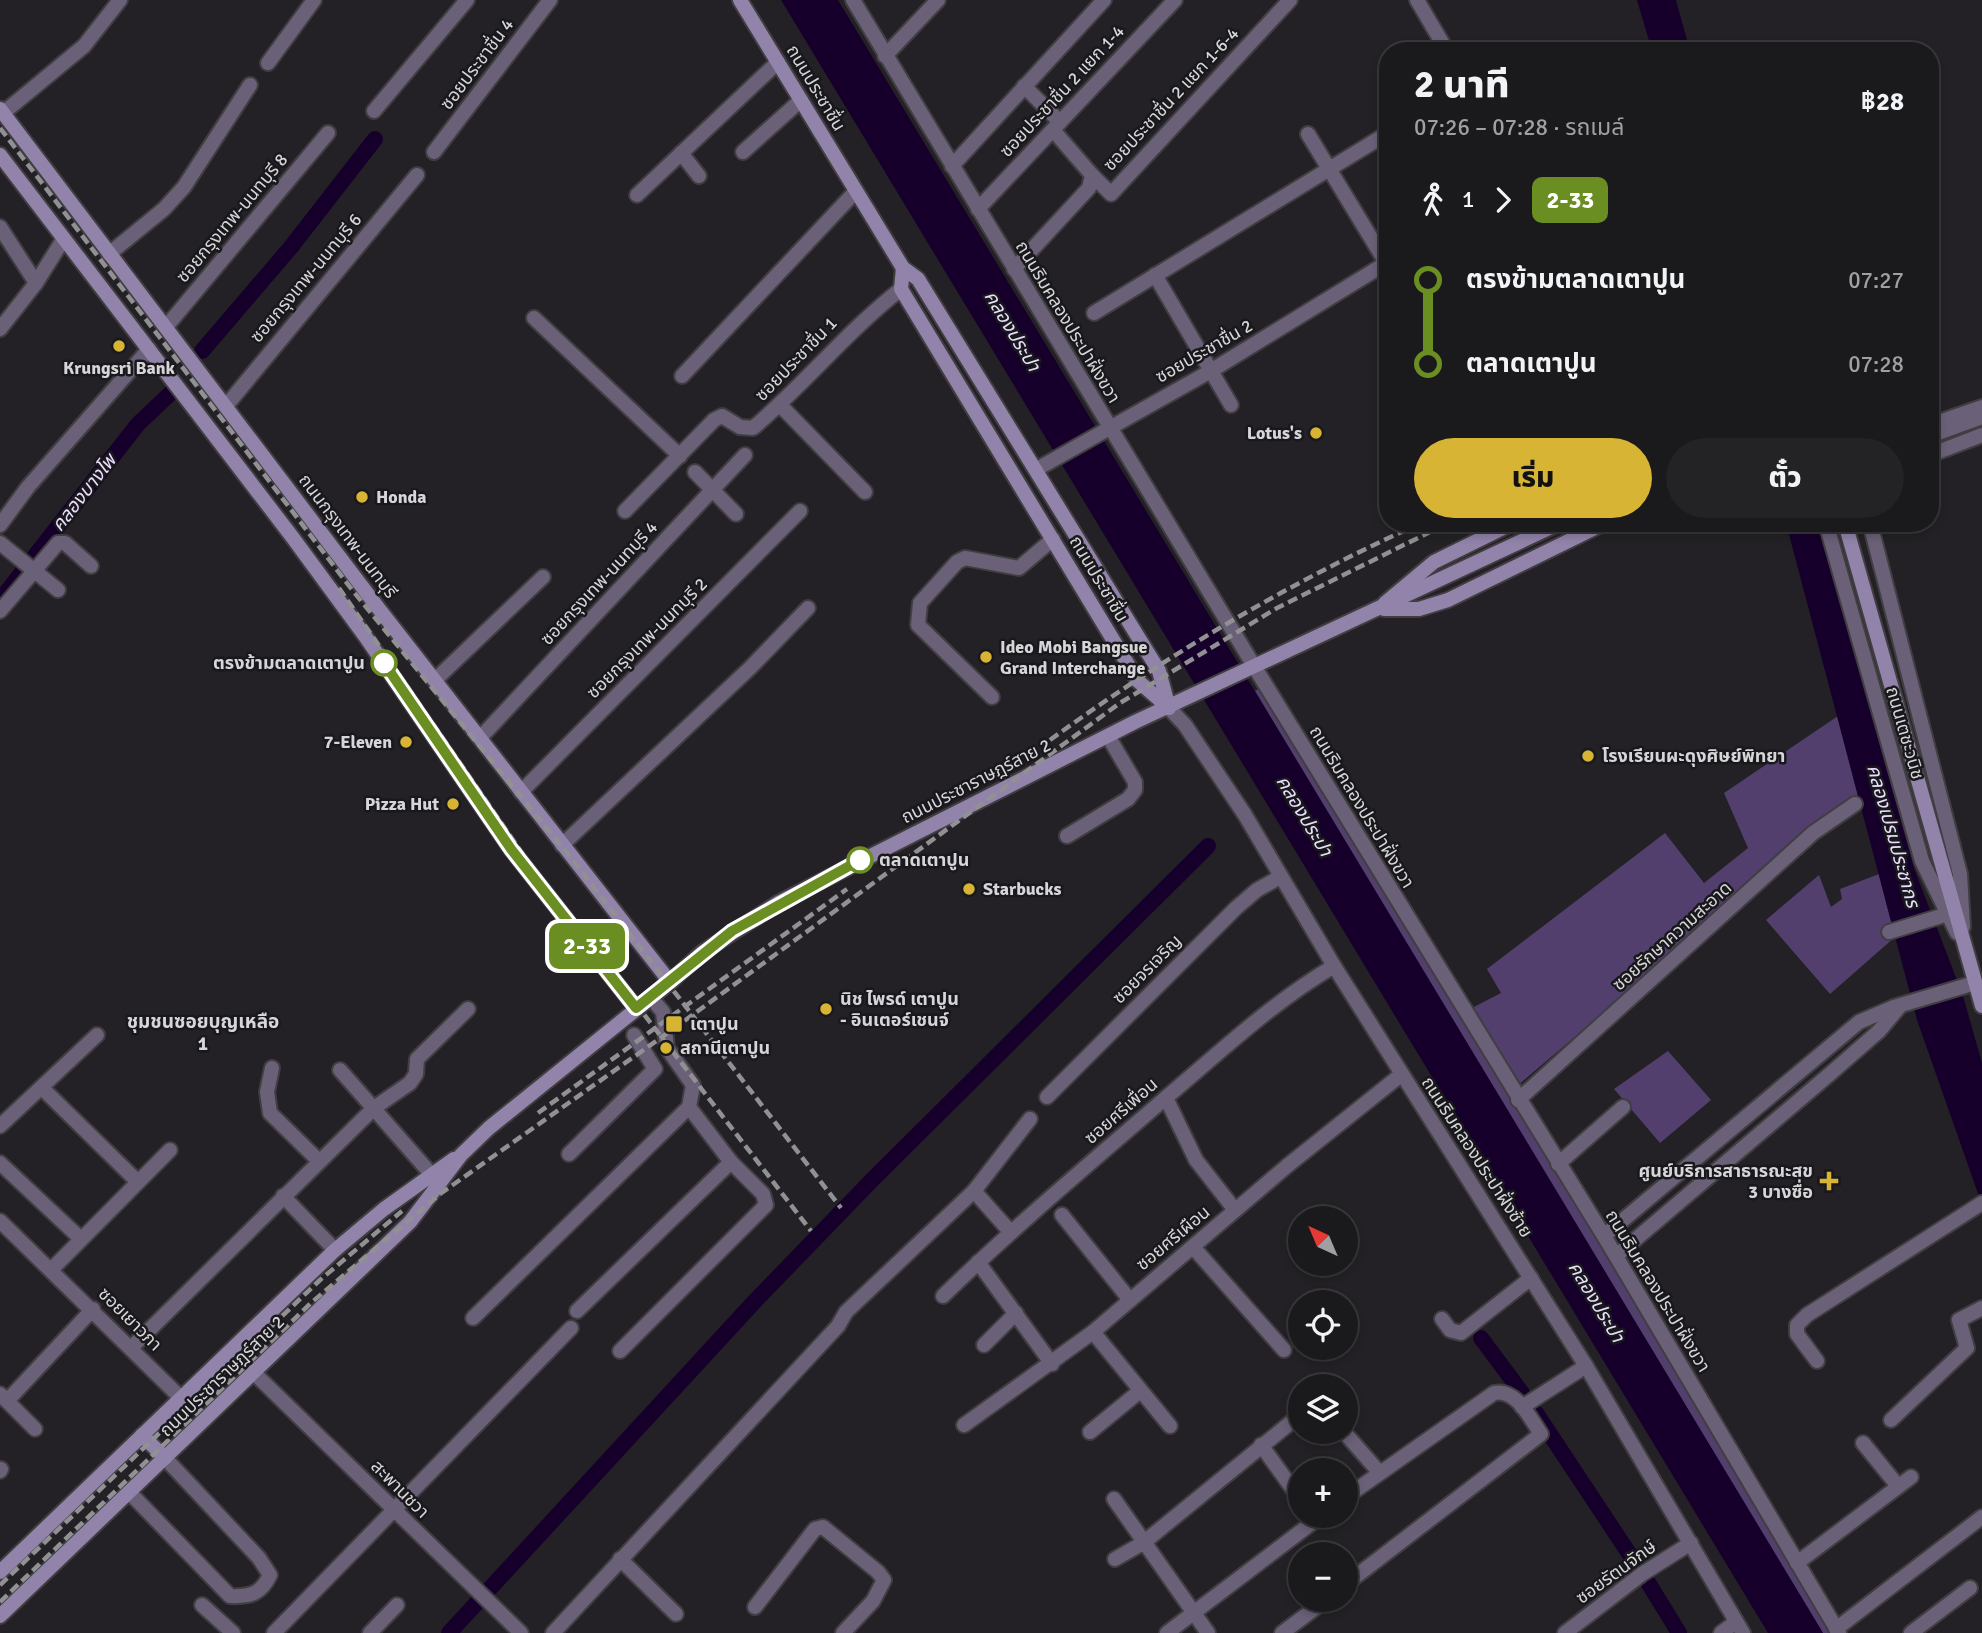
<!DOCTYPE html>
<html lang="th">
<meta charset="utf-8">
<style>
body{margin:0;font-family:Signika,"Noto Sans Thai",sans-serif;background:#232225;color:#f1f3f6;height:100vh;display:flex;flex-direction:column;font-size:26px;white-space:nowrap}
*{box-sizing:border-box;margin:0}
p{font-size:23px;color:#9fa0a3}
.icon{flex:none;width:38px;height:38px;fill:none;stroke:currentColor;stroke-width:2;stroke-linecap:round;stroke-linejoin:round}
.map{position:relative;flex:1;overflow:hidden}
.sheet{position:absolute;left:1379px;top:42px;width:560px;height:490px;display:flex;flex-direction:column;background:#1a191c;border-radius:28px;box-shadow:0 4px 10px #0003,0 0 0 2px #38383b}
.sheet>*{flex:none}
.badge{padding:0 14px;border-radius:10px;font-size:24px;line-height:46px}
.needle{width:46px;rotate:316deg}
.tools{position:absolute;left:1288px;top:1206px;display:grid;gap:14px}
.tools a{display:grid;place-items:center;width:70px;height:70px;border-radius:50%;background:#1a191c;box-shadow:0 4px 10px #0003,0 0 0 2px #38383b;font-size:35px}
.map>.badge{position:absolute;translate:-50% -50%;box-shadow:0 0 0 4px #fff}
.legs{display:flex;align-items:center;gap:10px;height:77px;padding:0 35px;font-size:23px}
.legs p{margin-inline-start:auto}
.headline{display:flex;align-items:center;justify-content:space-between;height:119px;padding:0 35px}
h1{font-size:38px;font-weight:800;line-height:52px}
.cta{display:flex;gap:14px;margin-top:auto;padding:14px 35px}
.cta a{flex:1;height:80px;border-radius:42px;background:#d7b434;color:#111;font-size:28px;font-weight:800;line-height:80px;text-align:center}
.cta a+a{background:#232225;color:#f1f3f6}
ul{padding:0 35px;list-style:none}
li{display:flex;align-items:center;gap:24px;height:84px;font-size:26px}
li i{display:grid;place-items:center;width:10px;height:100%;margin:0 9px;background:currentColor}
li i::after{content:'';width:18px;height:18px;margin:-9px;border:5px solid;border-radius:50%;background:#1a191c}
li p{margin-inline-start:auto}
li:first-child i{background:linear-gradient(#0000 50%,currentColor 0)}
li:last-child i{background:linear-gradient(currentColor 50%,#0000 0)}
.map>svg:first-child{display:block}
.green{fill:#533f6d}
.water{fill:#16002b}
.lines{fill:none;stroke-linecap:round;stroke-linejoin:round}
.canal{stroke:#16002b;stroke-width:16}
.minor-casing{stroke:#403e41;stroke-width:18}
.tertiary-casing{stroke:#403e41;stroke-width:18}
.secondary-casing{stroke:#403e41;stroke-width:18}
.minor{stroke:#6a6078;stroke-width:14}
.tertiary{stroke:#6a6078;stroke-width:14}
.secondary{stroke:#9283aa;stroke-width:14}
.rail{stroke:#919093;stroke-width:4.5;stroke-dasharray:10 5;stroke-linecap:butt}
.line-1-casing{stroke:#fff;stroke-width:16}
.line-1{stroke:#6b8e23;stroke-width:10}
.poi-dot{fill:#d7b434;stroke:#19181c;stroke-width:2.5}
.stop-1-dot{fill:#fff;stroke:#6b8e23;stroke-width:3.5}
.labels{text-anchor:middle;dominant-baseline:central;stroke-width:5;stroke-linejoin:round;paint-order:stroke}
.street-label{font-size:18px;fill:#d6d5d7;stroke:#19181c}
.poi-label{font-size:18px;font-weight:bold;fill:#d6d5d7;stroke:#19181c;text-anchor:start}
.stop-label{font-size:18px;font-weight:bold;fill:#d6d5d7;stroke:#19181c;text-anchor:end}
.water-label{font-size:19px;font-style:italic;fill:#eaddfe;stroke:#19181c}
.neighbourhood-label{font-size:19px;font-weight:bold;fill:#d6d5d7;stroke:#19181c}
</style>
<div class="map">
<svg width="1982" height="1633" viewBox="0 0 1982 1633">
<rect width="100%" height="100%" fill="#232125"/>
<g class="green">
<path d="M1260,688L1546,1155L1832,1633H1823L1255,691Z"/>
<path d="M1838,716L1858,796L1517,1086L1470,1009L1501,993L1487,969L1665,833L1704,883L1748,848L1724,793Z"/>
<path d="M1879,874L1895,937L1830,994L1766,920L1819,875L1831,907L1842,899L1840,889Z"/>
<path d="M1668,1051L1711,1100L1660,1143L1614,1089Z"/>
</g>
<g class="water">
<path d="M781,0H838L1823,1633H1768Z"/>
<path d="M1637,0H1676L1690,51H1652Z"/>
<path d="M1786,523H1818L1914,868L1963,996L1982,1063V1205L1917,1020Z"/>
</g>
<g class="lines">
<g class="canal">
<path d="M202,351L291,247L375,139"/>
<path d="M2,598L138,424L174,390"/>
<path d="M1481,1338L1522,1393"/>
<path d="M1536,1413L1636,1564"/>
<path d="M1649,1584L1679,1633"/>
<path d="M449,1633L755,1301L871,1181L1208,846"/>
</g>
<g class="minor-casing">
<g id="minor">
<path d="M1417,0L1447,51"/>
<path d="M885,56L938,0"/>
<path d="M268,63L314,0"/>
<path d="M1024,86L1060,122"/>
<path d="M374,111L467,0"/>
<path d="M3,113L84,46L120,0"/>
<path d="M1308,134L1388,266"/>
<path d="M434,152L550,0"/>
<path d="M743,152L801,100"/>
<path d="M681,153L699,176"/>
<path d="M952,166L1104,0"/>
<path d="M1092,175L1111,194L1290,0"/>
<path d="M637,195L778,62"/>
<path d="M978,209L1175,0"/>
<path d="M0,227L36,283"/>
<path d="M109,254L164,209L184,187L250,85"/>
<path d="M1014,269L1089,188L1092,175L1053,130"/>
<path d="M1155,275L1231,405"/>
<path d="M1094,313L1388,133"/>
<path d="M534,318L680,456"/>
<path d="M166,327L328,133"/>
<path d="M682,376L856,191"/>
<path d="M780,405L865,492"/>
<path d="M226,406L417,175"/>
<path d="M1037,469L1209,372L1388,262"/>
<path d="M695,472L736,514"/>
<path d="M625,511L714,420L722,416L740,427L753,428C806,383 846,332 901,289"/>
<path d="M0,525L28,487L149,349"/>
<path d="M0,543L58,590"/>
<path d="M0,611L58,543H65L91,566"/>
<path d="M1254,666L1607,1241L1839,1633"/>
<path d="M435,680L543,577"/>
<path d="M992,697L918,625L920,603L957,562L965,558L1019,568L1053,539"/>
<path d="M1169,708L1185,725L1245,815L1334,966L1586,1366L1743,1633"/>
<path d="M480,738L745,455"/>
<path d="M521,792L800,511"/>
<path d="M1067,836L1128,799L1135,790V782L1108,736"/>
<path d="M562,845L750,668L808,608"/>
<path d="M1889,932L1948,914"/>
<path d="M272,1068L267,1092L270,1113L319,1161"/>
<path d="M340,1070L431,1174"/>
<path d="M42,1088L138,1182"/>
<path d="M1047,1097L1236,908L1257,890L1280,877"/>
<path d="M1166,1098L1196,1160L1235,1210"/>
<path d="M1518,1100L1813,833L1855,804"/>
<path d="M0,1126L97,1035"/>
<path d="M569,1154L655,1069L634,1035"/>
<path d="M0,1163L81,1239"/>
<path d="M1558,1164L1623,1107"/>
<path d="M974,1191L1006,1227"/>
<path d="M283,1196L335,1250"/>
<path d="M1062,1215L1130,1300"/>
<path d="M0,1221L181,1398"/>
<path d="M1604,1236L1859,1022L1894,1007L1975,983"/>
<path d="M1193,1247L1284,1350"/>
<path d="M1616,1256L1831,1073L1879,1031L1900,1006"/>
<path d="M978,1262L1052,1364"/>
<path d="M52,1269L170,1150"/>
<path d="M943,1296C1013,1228 1088,1165 1162,1101C1219,1053 1270,1004 1334,966"/>
<path d="M577,1311L731,1162"/>
<path d="M473,1318L689,1107L693,1085L667,1048L663,1012L657,1005"/>
<path d="M1442,1319L1450,1330L1461,1333L1531,1278"/>
<path d="M1093,1332L1170,1426"/>
<path d="M984,1345L1016,1313"/>
<path d="M132,1347L374,1108L410,1083L416,1074L417,1059L468,1009"/>
<path d="M620,1351L766,1205L763,1194L731,1162L689,1107"/>
<path d="M1817,1361L1797,1334V1325L1807,1315L1982,1203"/>
<path d="M253,1372L521,1633"/>
<path d="M0,1394L7,1401L93,1309"/>
<path d="M7,1401L35,1429"/>
<path d="M1522,1407L1586,1366"/>
<path d="M1891,1420L1967,1348L1959,1320L1982,1308"/>
<path d="M964,1425L1093,1332L1287,1166L1402,1074"/>
<path d="M1090,1432L1140,1391"/>
<path d="M1344,1432L1379,1472"/>
<path d="M1863,1443L1898,1486"/>
<path d="M1261,1445L1300,1499"/>
<path d="M0,1471L1,1469"/>
<path d="M129,1492L230,1596C250,1597 261,1594 270,1575L259,1558L165,1458"/>
<path d="M1346,1497L1494,1393C1516,1388 1530,1418 1541,1434L1346,1584"/>
<path d="M1114,1499L1208,1633"/>
<path d="M620,1559L676,1614"/>
<path d="M1115,1559L1143,1543L1300,1415"/>
<path d="M1797,1563L1911,1477"/>
<path d="M202,1605L233,1633"/>
<path d="M755,1607L815,1529L823,1527L878,1572L884,1580L873,1601L843,1633"/>
<path d="M1836,1629L1982,1517"/>
<path d="M274,1633L571,1328"/>
<path d="M370,1633L397,1605"/>
<path d="M553,1633L838,1326L846,1312L974,1191L1030,1119"/>
<path d="M1167,1633L1321,1516"/>
<path d="M1282,1633L1326,1600"/>
<path d="M1565,1633L1642,1574L1691,1543"/>
<path d="M1721,1633L1736,1622"/>
<path d="M1911,1633L1970,1588"/>
</g>
</g>
<g class="tertiary-casing">
<g id="tertiary">
<path d="M853,0L1254,666"/>
<path d="M0,329L36,283L63,240"/>
<path d="M1930,425L1982,407"/>
<path d="M1930,436L1982,417"/>
<path d="M1930,455L1982,435"/>
<path d="M1826,523L1922,861L1957,933"/>
<path d="M1870,523L1960,874L1963,927"/>
</g>
</g>
<g class="secondary-casing">
<g id="secondary">
<path d="M740,0L903,268L918,279L1159,671L1169,708"/>
<path d="M0,109L379,609L670,982"/>
<path d="M0,155L293,538L365,636L511,849L636,1008"/>
<path d="M903,268L901,289L1138,681L1169,708"/>
<path d="M1845,523L1982,1006"/>
<path d="M1385,603L1434,562L1513,523"/>
<path d="M1384,609H1419L1448,600L1605,523"/>
<path d="M142,1435L165,1458"/>
<path d="M0,1572L335,1250L384,1209L454,1159"/>
<path d="M0,1616L410,1222L461,1155L489,1128L670,982L703,952L778,903L1135,722L1560,523"/>
</g>
</g>
<use href="#minor" class="minor"/>
<use href="#tertiary" class="tertiary"/>
<use href="#secondary" class="secondary"/>
<g class="rail">
<path d="M0,128L353,591L572,859L841,1208"/>
<path d="M339,588L542,882L811,1231"/>
<path d="M1050,740C1167,655 1290,582 1421,523"/>
<path d="M538,1113L847,889"/>
<path d="M0,1585L320,1280L402,1211"/>
<path d="M0,1602L312,1302L440,1194L676,1027L1120,703L1277,608L1448,523"/>
</g>
</g>
<g class="lines">
<g class="line-1-casing">
<path id="line-1" d="M384,663L511,849L636,1008L732,931L860,860"/>
</g>
<use href="#line-1" class="line-1"/>
</g>
<g class="poi-dot">
<circle cx="119" cy="346" r="7"/>
<circle cx="1316" cy="433" r="7"/>
<circle cx="362" cy="497" r="7"/>
<circle cx="986" cy="657" r="7"/>
<circle cx="406" cy="742" r="7"/>
<circle cx="1588" cy="756" r="7"/>
<circle cx="453" cy="804" r="7"/>
<circle cx="969" cy="889" r="7"/>
<circle cx="826" cy="1009" r="7"/>
<rect x="665" y="1015" width="18" height="18" rx="3.5"/>
<circle cx="666" cy="1048" r="7"/>
<path d="M1825.5 1170.5h7v7h7v7h-7v7h-7v-7h-7v-7h7z"/>
</g>
<g class="stop-1-dot">
<circle cx="384" cy="663" r="12"/>
<circle cx="860" cy="860" r="12"/>
</g>
<g class="labels">
<g class="street-label">
<text transform="translate(477 64) rotate(-53)">ซอยประชาชื่น 4</text>
<text transform="translate(816 88) rotate(59)">ถนนประชาชื่น</text>
<text transform="translate(1062 91) rotate(-47)">ซอยประชาชื่น 2 แยก 1-4</text>
<text transform="translate(1171 99) rotate(-47)">ซอยประชาชื่น 2 แยก 1-6-4</text>
<text transform="translate(232 218) rotate(-50)">ซอยกรุงเทพ-นนทบุรี 8</text>
<text transform="translate(306 278) rotate(-50)">ซอยกรุงเทพ-นนทบุรี 6</text>
<text transform="translate(1068 322) rotate(59)">ถนนริมคลองประปาฝั่งขวา</text>
<text transform="translate(1204 351) rotate(-30)">ซอยประชาชื่น 2</text>
<text transform="translate(796 359) rotate(-46)">ซอยประชาชื่น 1</text>
<text transform="translate(348 536) rotate(53)">ถนนกรุงเทพ-นนทบุรี</text>
<text transform="translate(1099 579) rotate(59)">ถนนประชาชื่น</text>
<text transform="translate(599 583) rotate(-47)">ซอยกรุงเทพ-นนทบุรี 4</text>
<text transform="translate(647 638) rotate(-45)">ซอยกรุงเทพ-นนทบุรี 2</text>
<text transform="translate(1905 733) rotate(74)">ถนนเตชะวนิช</text>
<text transform="translate(976 781) rotate(-27)">ถนนประชาราษฎร์สาย 2</text>
<text transform="translate(1362 807) rotate(59)">ถนนริมคลองประปาฝั่งขวา</text>
<text transform="translate(1672 936) rotate(-42)">ซอยรักษาความสะอาด</text>
<text transform="translate(1147 969) rotate(-45)">ซอยจรเจริญ</text>
<text transform="translate(1121 1111) rotate(-41)">ซอยศรีเพื่อน</text>
<text transform="translate(1477 1157) rotate(57)">ถนนริมคลองประปาฝั่งซ้าย</text>
<text transform="translate(1173 1238) rotate(-40)">ซอยศรีเผือน</text>
<text transform="translate(1658 1291) rotate(59)">ถนนริมคลองประปาฝั่งขวา</text>
<text transform="translate(130 1319) rotate(45)">ซอยเยาวภา</text>
<text transform="translate(222 1376) rotate(-44)">ถนนประชาราษฎร์สาย 2</text>
<text transform="translate(400 1489) rotate(45)">สะพานชวา</text>
<text transform="translate(1616 1572) rotate(-36)">ซอยรัตนจักษ์</text>
</g>
<g class="poi-label">
<text x="119" y="368" text-anchor="middle">Krungsri Bank</text>
<text x="1302" y="433" text-anchor="end">Lotus's</text>
<text x="376" y="497">Honda</text>
<text x="1000" y="647">Ideo Mobi Bangsue<tspan x="1000" dy="21">Grand Interchange</tspan></text>
<text x="392" y="742" text-anchor="end">7-Eleven</text>
<text x="1602" y="756">โรงเรียนผะดุงศิษย์พิทยา</text>
<text x="439" y="804" text-anchor="end">Pizza Hut</text>
<text x="983" y="889">Starbucks</text>
<text x="840" y="999">นิช ไพรด์ เตาปูน<tspan x="840" dy="21">- อินเตอร์เชนจ์</tspan></text>
<text x="690" y="1024">เตาปูน</text>
<text x="680" y="1048">สถานีเตาปูน</text>
<text x="1813" y="1171" text-anchor="end">ศูนย์บริการสาธารณะสุข<tspan x="1813" dy="21">3 บางซื่อ</tspan></text>
</g>
<g class="stop-label">
<text x="365" y="663">ตรงข้ามตลาดเตาปูน</text>
<text x="879" y="860" text-anchor="start">ตลาดเตาปูน</text>
</g>
<g class="water-label">
<text transform="translate(1012 331) rotate(59)">คลองประปา</text>
<text transform="translate(84 493) rotate(-52)">คลองบางโพ</text>
<text transform="translate(1304 816) rotate(59)">คลองประปา</text>
<text transform="translate(1893 836) rotate(74)">คลองเปรมประชากร</text>
<text transform="translate(1596 1302) rotate(59)">คลองประปา</text>
</g>
<g class="neighbourhood-label">
<text x="203" y="1022">ชุมชนซอยบุญเหลือ<tspan x="203" dy="22">1</tspan></text>
</g>
</g>
</svg>
<div class="tools">
<a><svg class="needle" viewBox="-14 -14 28 28"><path d="M0-13l5 13h-10z" fill="#e53935"/><path d="M0 13l5-13h-10z" fill="#9fa0a3"/></svg></a>
<a><svg class="icon" aria-label="locate" viewBox="0 0 24 24"><circle cx="12" cy="12" r="6"/><path d="M12 2v4M12 18v4M2 12h4M18 12h4"/></svg></a>
<a><svg class="icon" aria-label="layers" viewBox="0 0 24 24"><path d="M12 4l9 5-9 5-9-5zM3 14l9 5 9-5"/></svg></a>
<a>+</a>
<a>−</a>
</div>
<b class="badge" style="left:587px;top:946px;background:#6b8e23;color:#fff">2-33</b>
<section class="sheet">
<div class="headline"><div><h1>2 นาที</h1><p>07:26 – 07:28 · รถเมล์</p></div><b>฿28</b></div>
<div class="legs"><svg class="icon" aria-label="walk" viewBox="0 0 24 24"><circle cx="13" cy="4" r="2"/><path d="M13 8l-2 6 4 7M11 14l-3 7M7 12l3-4h3l4 4"/></svg>1<svg class="icon" aria-label="forward" viewBox="0 0 24 24"><path d="M9 5l7 7-7 7"/></svg><b class="badge" style="background:#6b8e23;color:#fff">2-33</b></div>
<ul>
<li><i style="color:#6b8e23"></i><b>ตรงข้ามตลาดเตาปูน</b><p>07:27</p></li>
<li><i style="color:#6b8e23"></i><b>ตลาดเตาปูน</b><p>07:28</p></li>
</ul>
<div class="cta"><a>เริ่ม</a><a>ตั๋ว</a></div>
</section>
</div>
